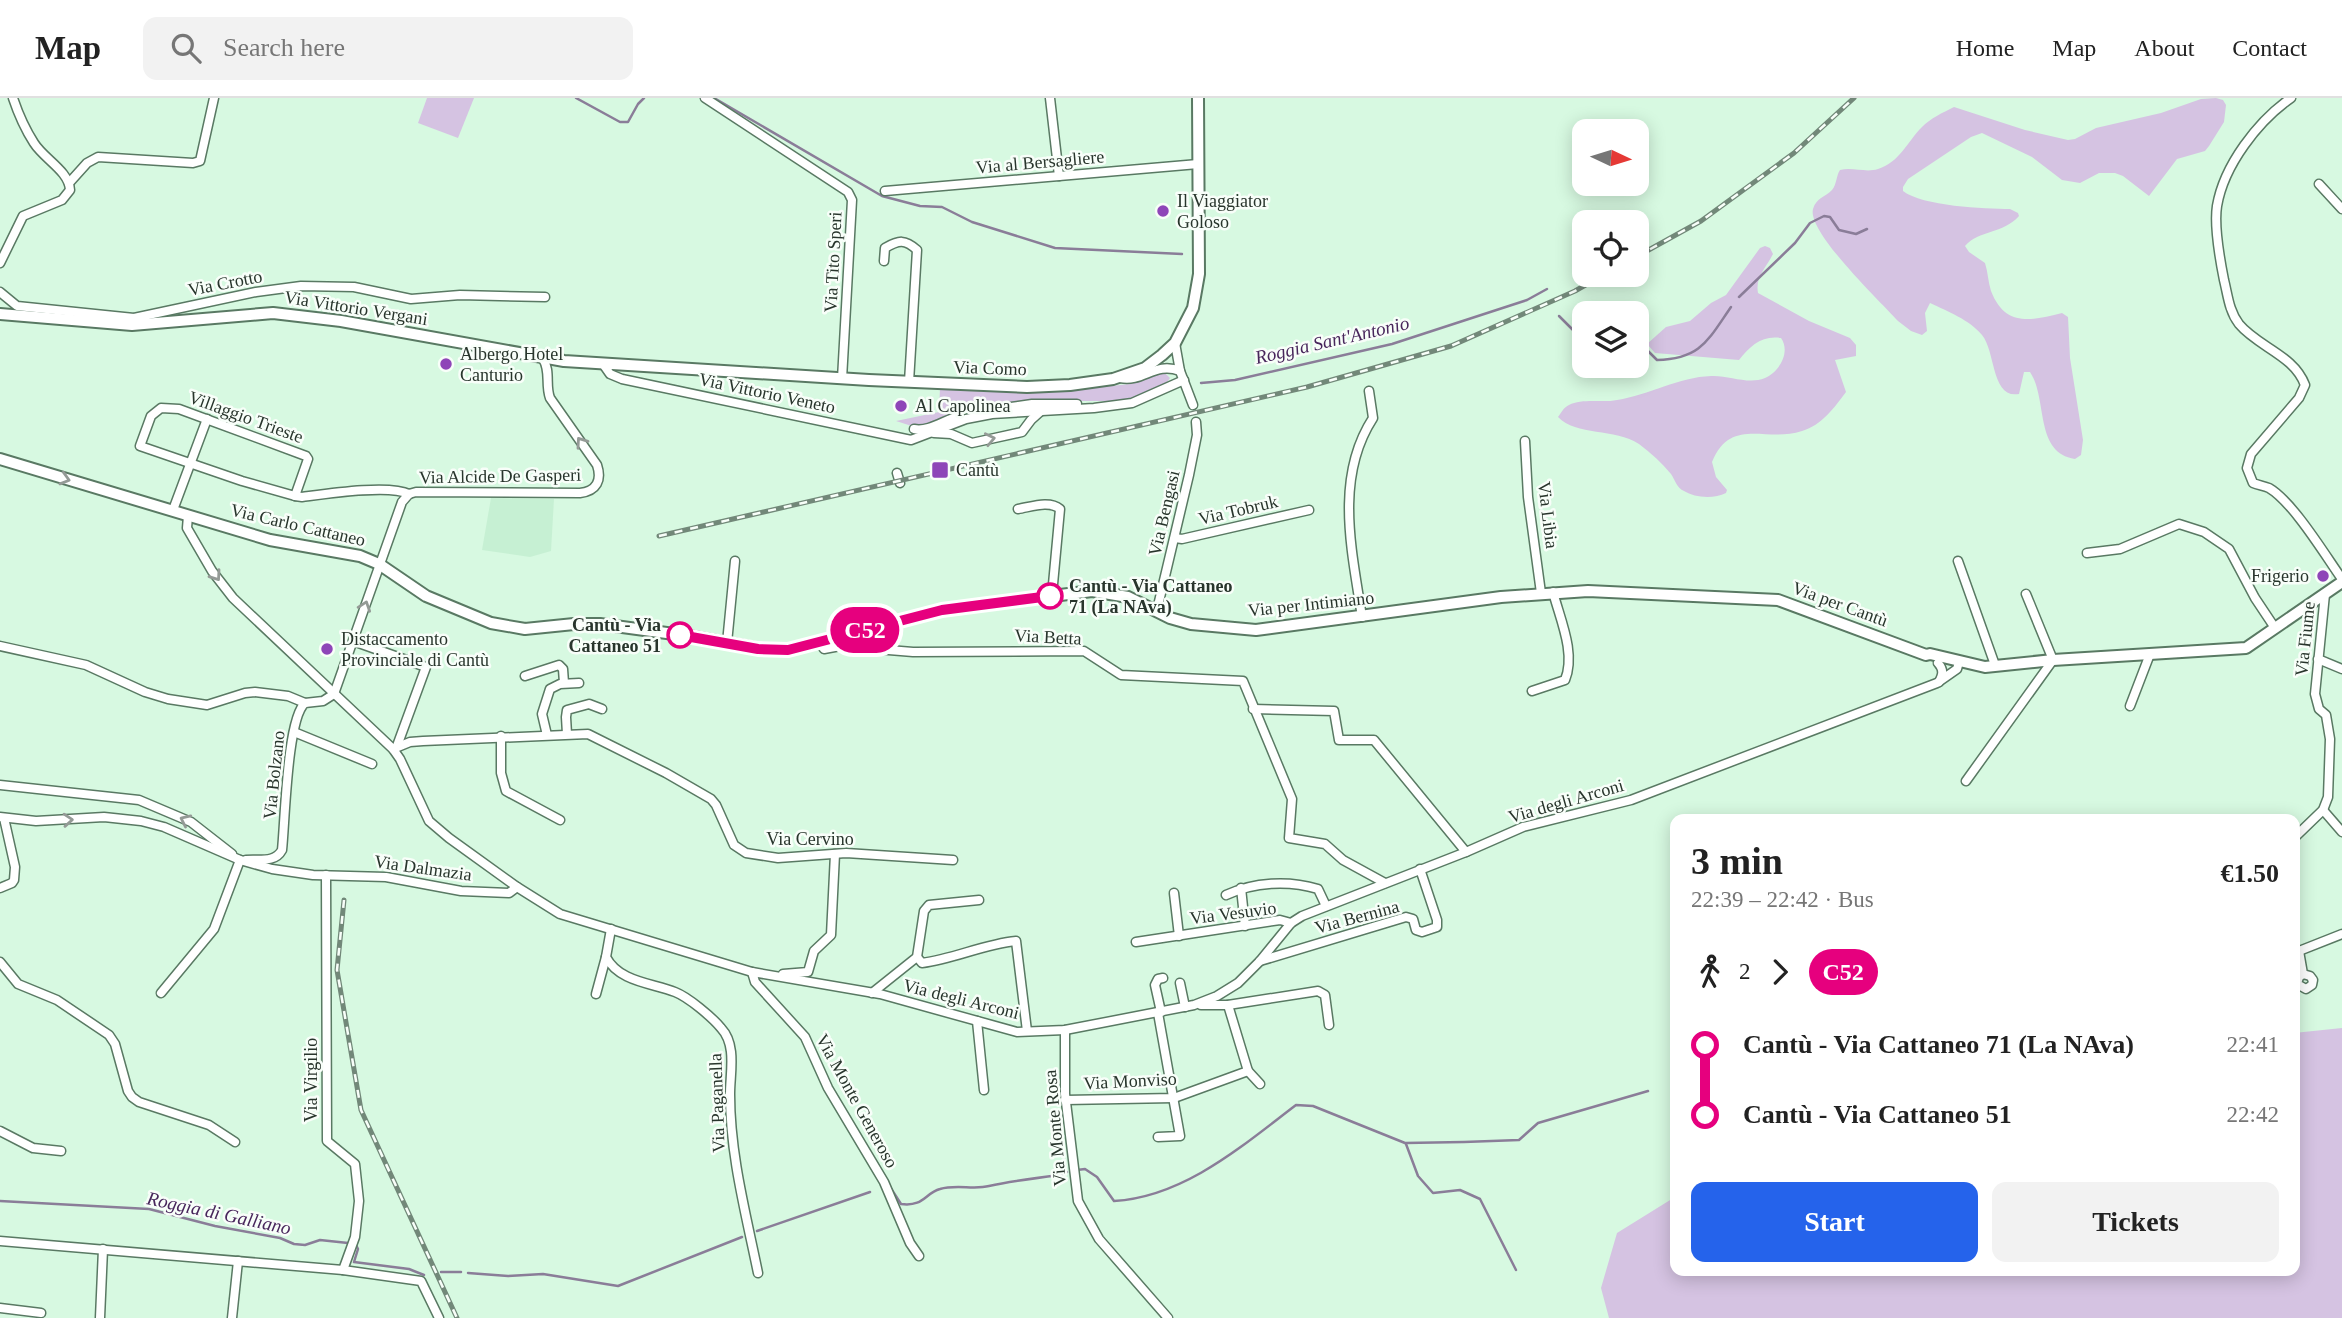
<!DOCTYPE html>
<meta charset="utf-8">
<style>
body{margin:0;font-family:"Times New Roman",serif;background:#f2f2f2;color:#222;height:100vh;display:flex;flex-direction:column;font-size:26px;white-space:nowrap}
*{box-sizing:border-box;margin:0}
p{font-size:23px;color:#767676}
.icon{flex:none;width:38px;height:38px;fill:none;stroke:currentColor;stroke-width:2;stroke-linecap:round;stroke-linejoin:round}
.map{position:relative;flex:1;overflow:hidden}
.drawer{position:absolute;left:1670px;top:716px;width:630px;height:462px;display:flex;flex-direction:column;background:#fff;border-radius:14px;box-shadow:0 4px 18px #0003}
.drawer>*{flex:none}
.badge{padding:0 14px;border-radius:23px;font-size:24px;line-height:46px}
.needle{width:46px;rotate:94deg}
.fabs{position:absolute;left:1572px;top:21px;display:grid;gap:14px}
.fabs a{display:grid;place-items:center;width:77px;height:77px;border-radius:14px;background:#fff;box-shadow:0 4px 18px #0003;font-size:35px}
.map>.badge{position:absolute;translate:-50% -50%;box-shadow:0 0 0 4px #fff}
.legs{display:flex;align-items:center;gap:10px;height:77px;padding:0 21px;font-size:23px}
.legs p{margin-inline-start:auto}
.headline{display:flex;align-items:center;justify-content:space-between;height:119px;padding:0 21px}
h1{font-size:38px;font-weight:700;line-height:52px}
.cta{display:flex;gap:14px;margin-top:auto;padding:14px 21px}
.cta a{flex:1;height:80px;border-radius:14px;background:#2563eb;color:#fff;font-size:28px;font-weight:700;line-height:80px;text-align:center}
.cta a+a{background:#f2f2f2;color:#222}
ul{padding:0 21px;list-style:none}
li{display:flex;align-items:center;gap:24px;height:70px;font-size:26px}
li i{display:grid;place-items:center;width:10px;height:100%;margin:0 9px;background:currentColor}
li i::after{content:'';width:18px;height:18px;margin:-9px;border:5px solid;border-radius:50%;background:#fff}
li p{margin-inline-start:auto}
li:first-child i{background:linear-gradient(#0000 50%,currentColor 0)}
li:last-child i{background:linear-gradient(currentColor 50%,#0000 0)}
header{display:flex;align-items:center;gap:42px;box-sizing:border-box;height:98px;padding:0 35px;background:#fff;border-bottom:2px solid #e0e0e0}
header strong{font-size:33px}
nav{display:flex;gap:38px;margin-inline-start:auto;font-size:24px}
.search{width:490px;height:63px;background:#f2f2f2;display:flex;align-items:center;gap:18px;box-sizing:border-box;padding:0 24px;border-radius:14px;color:#767676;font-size:26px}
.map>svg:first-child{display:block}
.built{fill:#c6f0d3}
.green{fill:#d5c3e2}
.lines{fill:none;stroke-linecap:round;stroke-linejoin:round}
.stream{stroke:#8a7d98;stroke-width:2.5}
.street-casing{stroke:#597963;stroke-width:11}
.secondary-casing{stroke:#597963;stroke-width:14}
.street{stroke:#fff;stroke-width:8}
.secondary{stroke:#fff;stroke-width:10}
.rail-casing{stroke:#728879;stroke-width:5}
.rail{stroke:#f8fef9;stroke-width:2.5;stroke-dasharray:8;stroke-linecap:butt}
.oneway{stroke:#949a96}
.line-1-casing{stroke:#fff;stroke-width:16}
.line-1{stroke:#e6007e;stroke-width:10}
.poi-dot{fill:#8e45b8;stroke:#f8fef9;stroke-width:2.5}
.stop-1-dot{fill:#fff;stroke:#e6007e;stroke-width:3.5}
.labels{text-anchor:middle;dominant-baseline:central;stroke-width:5;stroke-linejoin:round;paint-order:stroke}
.street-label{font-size:18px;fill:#28352c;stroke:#f8fef9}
.poi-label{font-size:18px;fill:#28352c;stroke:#f8fef9;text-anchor:start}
.stop-label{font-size:18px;font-weight:bold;fill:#28352c;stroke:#f8fef9;text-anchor:start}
.water-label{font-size:19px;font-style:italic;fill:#48275c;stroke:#f8fef9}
</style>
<header>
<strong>Map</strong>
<div class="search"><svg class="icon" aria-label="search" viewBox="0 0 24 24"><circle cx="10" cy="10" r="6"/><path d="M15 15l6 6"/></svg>Search here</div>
<nav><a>Home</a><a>Map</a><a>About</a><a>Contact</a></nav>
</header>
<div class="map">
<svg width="2342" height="1220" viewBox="0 0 2342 1220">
<rect width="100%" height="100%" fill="#d7f9e1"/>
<path class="built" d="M491,400L554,401L551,453L530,459L482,452Z"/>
<g class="green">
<path d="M427,0H474L458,40L418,25Z"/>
<path d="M2216,0L2223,2L2226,7L2224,24L2209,48L2205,53L2177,61L2149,98L2123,78L2115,75H2099L2080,85L2062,82L2032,59L1982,35L1971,39L1908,81L1903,89V93C1922,108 1985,111 2010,111L2018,115L2019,118C2003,136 1979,132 1965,148L1969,154L1985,165C1988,174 1988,184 1991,193C2005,229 2031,223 2062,215L2068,219L2070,260L2083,342L2081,357L2075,361C2034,355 2048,301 2030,274H2024L2019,296C1991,301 1996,254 1982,237C1970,222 1947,213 1930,205L1925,215L1927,233L1922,237L1911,233L1898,223C1881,204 1807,134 1813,111C1816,100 1825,99 1832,92C1837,86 1836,78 1840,72C1853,69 1866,75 1878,71C1900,64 1907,44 1922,29C1931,20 1942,15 1954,9L2025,32L2068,42L2075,41L2096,30L2161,15L2201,1Z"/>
<path d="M1765,148L1770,150L1773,156C1766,170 1755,179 1758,195L1809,223L1850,240L1856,247V258L1835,262L1846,294C1834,310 1822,327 1802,333C1766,345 1731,318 1712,364L1716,379L1727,392L1726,395C1714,401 1695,400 1684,393C1677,390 1675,382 1671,376C1662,365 1651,355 1639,346C1615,330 1576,338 1558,319C1561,315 1564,309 1569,307C1582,300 1603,305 1617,302C1649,297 1679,279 1711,278C1729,277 1748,287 1765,280C1779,274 1791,254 1781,240C1762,237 1750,248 1739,262L1655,255L1647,246L1666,229L1690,223L1711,205L1726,197L1760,150Z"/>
<path d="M1164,274L1170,280L1165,287L1137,299L1116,303H1060L972,312L918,330L896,323L939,314L940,290L1027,294L1072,292L1130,286L1155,275Z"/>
<path d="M2342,930V1220H1609L1601,1190L1617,1135L1675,1099V1172H2294V935Z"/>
</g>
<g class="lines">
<g class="stream">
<path d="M576,0L620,24H628L638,6L644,0"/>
<path d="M714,0L882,98L920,108L942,109L972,124L1055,150L1182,156"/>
<path d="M1739,199L1795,145L1810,125L1824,118L1830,119L1839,132L1856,136L1867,131"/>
<path d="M1559,218L1576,235L1584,238"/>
<path d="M1643,248L1657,262C1701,261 1708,242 1731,209"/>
<path d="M1201,285L1235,282L1392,246L1527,202L1547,191"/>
<path d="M1406,1046L1418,1078L1433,1095L1460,1092L1480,1101L1516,1172"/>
<path d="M1077,1072L1085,1071L1097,1079L1114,1103C1184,1099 1242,1048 1296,1007L1313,1008L1405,1045L1464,1044L1519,1042L1538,1025L1648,993"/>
<path d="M890,1089L901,1106C924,1109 925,1095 940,1091C956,1086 974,1092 989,1088C1012,1083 1036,1080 1060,1077L1067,1074"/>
<path d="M0,1103L149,1111L215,1128L280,1140L294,1146L305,1147L320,1142L348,1145"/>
<path d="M757,1133L870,1094"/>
<path d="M356,1147L358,1151L354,1164L409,1171L424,1177"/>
<path d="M441,1174H461"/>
<path d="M468,1175L508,1178L543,1176L618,1188L742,1139"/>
</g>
<g class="street-casing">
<g id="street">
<path d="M705,0L848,94L852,102L842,281"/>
<path d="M1050,0L1059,78"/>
<path d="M2291,0C2258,23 2224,67 2217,108C2214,127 2220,162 2224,182C2228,198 2229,213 2239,226C2258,249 2294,257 2305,287L2299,300L2251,356L2247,370L2253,385C2258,387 2264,388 2269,390C2293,404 2325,457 2342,481"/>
<path d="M69,85L87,65L98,59L193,65L200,63L214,0"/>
<path d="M2319,86L2342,111"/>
<path d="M885,93L1198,66"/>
<path d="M884,163L885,150C899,142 905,141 917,152L909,284"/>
<path d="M0,165L23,118L62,102L70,92C69,73 44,61 34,45C25,31 18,15 13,0"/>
<path d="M0,194L17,208L134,220L256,194L301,188L354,189L411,201L460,197L545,199"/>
<path d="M1175,245L1180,273L1193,307"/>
<path d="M603,266L610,276L622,281L911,342L966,321L992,316L1094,310L1132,305L1184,282"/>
<path d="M1120,280C1143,285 1155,263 1180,273"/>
<path d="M161,310L179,311L306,358L308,361L295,398L242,383L140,348L151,318Z"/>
<path d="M996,311L1032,306H1077"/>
<path d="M914,331C929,334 944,322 959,318"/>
<path d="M934,335L951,336L972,345L1022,334L1031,322L1041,313"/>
<path d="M1525,343L1528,399L1541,495"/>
<path d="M897,375L900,385"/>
<path d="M409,396L416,394L580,395C597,393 602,382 597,367L550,300C545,287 551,273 543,261"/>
<path d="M295,398L302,399C325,396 389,386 409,396"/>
<path d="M1018,411C1031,409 1049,402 1060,411L1052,497"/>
<path d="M173,412L207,321"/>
<path d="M188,418L187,430L212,473L233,500L393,651L400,661L429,723L449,740L517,789L560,816L752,874L880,896L1017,934L1065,932L1194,907L1217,898L1238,885L1260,863L1291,825L1302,818L1466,754L1523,729L1631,702L1937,585L1957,571L1959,564"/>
<path d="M1175,440L1182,441L1309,412"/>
<path d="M2087,455L2120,451L2179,426L2204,434L2229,451L2255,500L2275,530"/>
<path d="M1958,463L1995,567"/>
<path d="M1157,512L1189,377L1197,337L1196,324"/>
<path d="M1362,519C1352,453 1334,380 1373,320L1369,293"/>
<path d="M353,543L426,569L397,648"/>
<path d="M727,545L735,463"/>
<path d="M820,545L824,551L840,548L913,554L1084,553L1121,577L1243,583L1292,701L1289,740L1325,746L1343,762L1385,785"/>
<path d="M0,548L86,567L145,594L168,601L207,607L245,595L255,594L288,598L305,605"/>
<path d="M2318,561L2342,571"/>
<path d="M1938,565C1944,572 1943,576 1939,584"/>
<path d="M525,578L559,567L563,571L564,585"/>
<path d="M1532,593L1565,582C1576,555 1560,521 1553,494"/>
<path d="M2130,608L2150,556"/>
<path d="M1253,611L1334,613L1339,642H1374L1466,754"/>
<path d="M294,634L372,666"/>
<path d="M567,636L566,619L567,612L589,606L602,611"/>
<path d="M547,637L542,616L550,591L560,586L579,585"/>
<path d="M501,638V675L506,693L560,722"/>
<path d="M393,651L410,644L423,643L588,636L666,675L711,701L716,707L734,747L746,755L778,760L846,755L953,762"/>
<path d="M1966,683L2053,562L2026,496"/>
<path d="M0,687L139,702L191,724L232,756"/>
<path d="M2323,712L2342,734"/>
<path d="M0,719L36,723L104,719L141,723L164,729L240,762L272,771L313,777L386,779L461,793L509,795L517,789"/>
<path d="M2294,740L2323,712L2328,699L2330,641L2326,617L2319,611L2315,596L2325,496"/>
<path d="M246,762C260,761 275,765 282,752C285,725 287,620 305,605L323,603L334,596L402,404L409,396"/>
<path d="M326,777L327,1043L355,1066L359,1103L355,1139L343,1172"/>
<path d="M0,790L12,785L14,782L15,769L4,720"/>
<path d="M1241,790L1245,828"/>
<path d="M1174,795L1179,838"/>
<path d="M1226,797C1254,784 1288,782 1318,791L1326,808"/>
<path d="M611,831L606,859C619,884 652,885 675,894C688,899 712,919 721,930C737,947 730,975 730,996C730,1057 746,1116 758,1175"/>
<path d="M1136,844L1280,822L1291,825"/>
<path d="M2299,853L2342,836"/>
<path d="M2294,856L2299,853L2303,876L2299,879L2297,886L2306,891L2312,887L2313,882L2310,878L2303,876"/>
<path d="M917,859L922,865C954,861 984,846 1016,843L1027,933"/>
<path d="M1260,863L1406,819L1413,821L1416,832L1422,834L1437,829V822L1420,771"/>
<path d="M0,864L18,886L57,902L109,937L115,946L128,993L132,999L139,1004L209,1027L235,1044"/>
<path d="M752,874L755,884L805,939L828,990L884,1084L910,1145L919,1158"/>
<path d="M783,876L808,874L814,853L831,837L835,756"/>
<path d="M1180,885L1185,909"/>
<path d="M161,895L214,831L240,762"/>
<path d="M872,895L917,859L924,813L929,807L979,802"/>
<path d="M596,896L606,859"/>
<path d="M1201,907H1228L1318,893L1325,897L1329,927"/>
<path d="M1161,914L1155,887L1158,881L1163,880"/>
<path d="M1158,915L1180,1038L1158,1039"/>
<path d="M977,923L984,992"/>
<path d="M1065,932V996L1078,1103L1099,1141L1168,1220"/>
<path d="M1248,973L1260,986"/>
<path d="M1065,1002L1174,1000L1248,973L1228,907"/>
<path d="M0,1033L33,1050L61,1053"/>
<path d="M0,1143L343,1172L421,1183L439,1220"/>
<path d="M0,1210L41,1215"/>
<path d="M100,1220L103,1151"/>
<path d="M232,1220L238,1163"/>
</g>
</g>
<g class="secondary-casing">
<g id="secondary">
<path d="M0,216L132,227L273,215L341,223L564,263L869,282L1027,289L1070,287L1113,281L1145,270L1162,257L1175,245L1193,210L1199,176L1198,0"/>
<path d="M0,361L270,442L360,458L379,466L426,498L491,525L525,531L574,526H600L689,538L759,551L788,552L942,512L1092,493L1128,499L1170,520L1191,526L1256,532L1501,499L1588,493L1778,502L1926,557L1930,556L1985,569L2053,562L2246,550L2342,484"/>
</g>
</g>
<use href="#street" class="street"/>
<use href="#secondary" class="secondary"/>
<g class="rail-casing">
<g id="rail">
<path d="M1636,159L1701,123L1794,55L1854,0"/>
<path d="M659,438L1307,289L1451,248L1575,193L1603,177"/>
<path d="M344,802L337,872L361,1012L457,1220"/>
</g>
</g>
<use href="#rail" class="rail"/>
</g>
<defs><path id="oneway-chevron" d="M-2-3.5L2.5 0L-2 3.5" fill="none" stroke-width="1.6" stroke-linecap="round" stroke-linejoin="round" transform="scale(1.75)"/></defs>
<g class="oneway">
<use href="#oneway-chevron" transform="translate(990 341) rotate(-12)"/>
<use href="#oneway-chevron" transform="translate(581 344) rotate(-125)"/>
<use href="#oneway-chevron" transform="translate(65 381) rotate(16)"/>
<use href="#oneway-chevron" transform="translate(216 478) rotate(55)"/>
<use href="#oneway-chevron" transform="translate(365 508) rotate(-71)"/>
<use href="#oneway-chevron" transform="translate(68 722) rotate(-4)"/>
<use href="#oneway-chevron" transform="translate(185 722) rotate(-155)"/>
</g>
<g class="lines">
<g class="line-1-casing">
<path id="line-1" d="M680,537L758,551L788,552L942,512L1050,498"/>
</g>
<use href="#line-1" class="line-1"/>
</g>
<g class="poi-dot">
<circle cx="1163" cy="113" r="7"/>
<circle cx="446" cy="266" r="7"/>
<circle cx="901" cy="308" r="7"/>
<rect x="931" y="363" width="18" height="18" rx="3.5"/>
<circle cx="2323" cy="478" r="7"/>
<circle cx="327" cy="551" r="7"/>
</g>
<g class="stop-1-dot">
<circle cx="1050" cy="498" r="12"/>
<circle cx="680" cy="537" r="12"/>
</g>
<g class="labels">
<g class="street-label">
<text transform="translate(1040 64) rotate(-5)">Via al Bersagliere</text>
<text transform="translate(833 164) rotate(-87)">Via Tito Speri</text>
<text transform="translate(225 185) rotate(-11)">Via Crotto</text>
<text transform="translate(356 210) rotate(9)">Via Vittorio Vergani</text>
<text transform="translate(990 270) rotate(2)">Via Como</text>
<text transform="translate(767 295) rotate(12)">Via Vittorio Veneto</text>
<text transform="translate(246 319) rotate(20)">Villaggio Trieste</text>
<text transform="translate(500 378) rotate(-1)">Via Alcide De Gasperi</text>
<text transform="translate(1238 412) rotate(-13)">Via Tobruk</text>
<text transform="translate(1164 415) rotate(-77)">Via Bengasi</text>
<text transform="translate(1548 417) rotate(83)">Via Libia</text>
<text transform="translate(298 427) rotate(13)">Via Carlo Cattaneo</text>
<text transform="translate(1311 506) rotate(-6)">Via per Intimiano</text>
<text transform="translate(1840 506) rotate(20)">Via per Cantù</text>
<text transform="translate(1048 539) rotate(3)">Via Betta</text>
<text transform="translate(2305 541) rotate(-84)">Via Fiume</text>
<text transform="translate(274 677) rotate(-84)">Via Bolzano</text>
<text transform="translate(1566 703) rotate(-16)">Via degli Arconi</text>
<text x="810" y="741">Via Cervino</text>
<text transform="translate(423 770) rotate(8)">Via Dalmazia</text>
<text transform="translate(1233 815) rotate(-7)">Via Vesuvio</text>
<text transform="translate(1357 819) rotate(-15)">Via Bernina</text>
<text transform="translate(961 901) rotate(14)">Via degli Arconi</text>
<text transform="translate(311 982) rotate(-90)">Via Virgilio</text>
<text transform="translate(1130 983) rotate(-3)">Via Monviso</text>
<text transform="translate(857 1003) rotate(61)">Via Monte Generoso</text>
<text transform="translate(717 1005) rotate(-92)">Via Paganella</text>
<text transform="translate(1055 1030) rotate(-95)">Via Monte Rosa</text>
</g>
<g class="poi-label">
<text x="1177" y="103">Il Viaggiator<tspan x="1177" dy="21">Goloso</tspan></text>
<text x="460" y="256">Albergo Hotel<tspan x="460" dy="21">Canturio</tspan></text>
<text x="915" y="308">Al Capolinea</text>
<text x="956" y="372">Cantù</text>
<text x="2309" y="478" text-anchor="end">Frigerio</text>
<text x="341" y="541">Distaccamento<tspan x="341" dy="21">Provinciale di Cantù</tspan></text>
</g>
<g class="stop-label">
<text x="1069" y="488">Cantù - Via Cattaneo<tspan x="1069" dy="21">71 (La NAva)</tspan></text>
<text x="661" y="527" text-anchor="end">Cantù - Via<tspan x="661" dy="21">Cattaneo 51</tspan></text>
</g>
<g class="water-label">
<text transform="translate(1332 242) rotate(-13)">Roggia Sant'Antonio</text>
<text transform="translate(219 1115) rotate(12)">Roggia di Galliano</text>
</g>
</g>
</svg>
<div class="fabs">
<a><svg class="needle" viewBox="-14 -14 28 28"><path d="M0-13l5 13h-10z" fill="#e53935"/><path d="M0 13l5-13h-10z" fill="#767676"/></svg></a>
<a><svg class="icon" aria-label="locate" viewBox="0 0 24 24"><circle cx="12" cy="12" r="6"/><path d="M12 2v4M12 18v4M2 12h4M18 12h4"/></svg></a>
<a><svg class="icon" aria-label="layers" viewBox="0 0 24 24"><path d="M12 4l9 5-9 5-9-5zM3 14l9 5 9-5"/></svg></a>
</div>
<b class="badge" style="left:865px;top:532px;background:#e6007e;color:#fff">C52</b>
<section class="drawer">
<div class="headline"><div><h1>3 min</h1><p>22:39 – 22:42 · Bus</p></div><b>€1.50</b></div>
<div class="legs"><svg class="icon" aria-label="walk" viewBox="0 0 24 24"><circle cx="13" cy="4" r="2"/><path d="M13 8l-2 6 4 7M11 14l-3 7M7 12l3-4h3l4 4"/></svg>2<svg class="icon" aria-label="forward" viewBox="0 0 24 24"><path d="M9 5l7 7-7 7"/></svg><b class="badge" style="background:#e6007e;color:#fff">C52</b></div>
<ul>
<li><i style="color:#e6007e"></i><b>Cantù - Via Cattaneo 71 (La NAva)</b><p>22:41</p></li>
<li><i style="color:#e6007e"></i><b>Cantù - Via Cattaneo 51</b><p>22:42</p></li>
</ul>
<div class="cta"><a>Start</a><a>Tickets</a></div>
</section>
</div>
